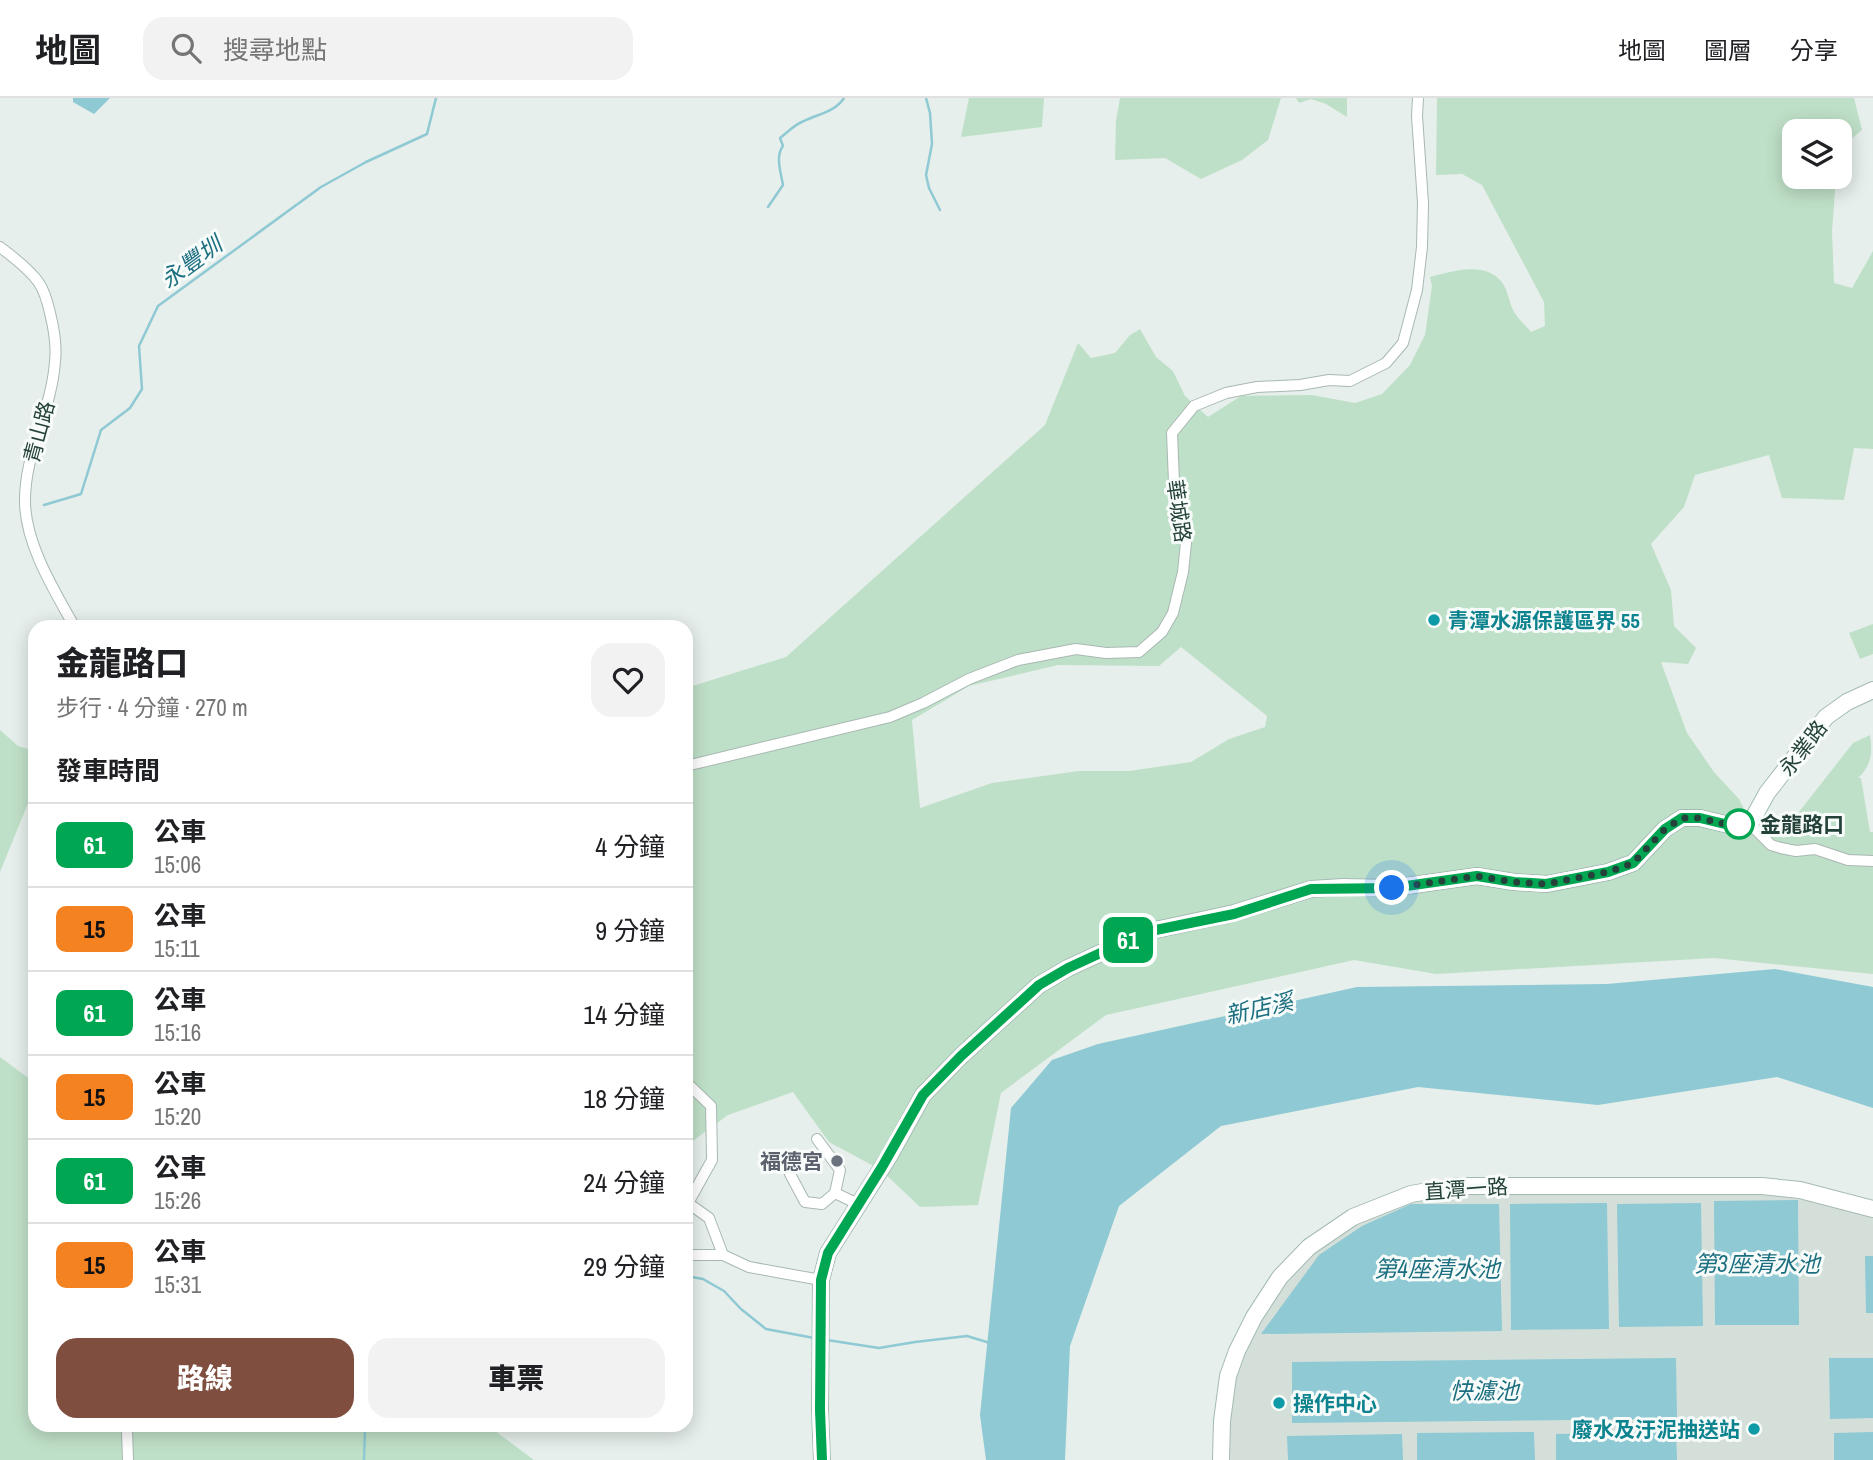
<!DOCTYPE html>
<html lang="zh-TW">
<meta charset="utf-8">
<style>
body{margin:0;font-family:"Archivo Narrow","Noto Sans TC",sans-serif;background:#f2f2f2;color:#202124;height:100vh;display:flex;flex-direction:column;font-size:26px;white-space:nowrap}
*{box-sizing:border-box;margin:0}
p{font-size:23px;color:#757577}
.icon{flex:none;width:38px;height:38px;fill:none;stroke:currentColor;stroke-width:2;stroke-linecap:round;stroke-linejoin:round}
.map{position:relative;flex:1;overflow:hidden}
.side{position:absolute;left:28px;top:522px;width:665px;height:812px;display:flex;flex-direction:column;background:#fff;border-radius:21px;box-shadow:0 4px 18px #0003}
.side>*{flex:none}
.badge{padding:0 14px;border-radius:10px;font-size:24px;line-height:46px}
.buttons{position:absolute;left:1782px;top:21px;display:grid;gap:14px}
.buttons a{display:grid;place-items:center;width:70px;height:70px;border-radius:14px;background:#fff;box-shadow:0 4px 18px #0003;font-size:35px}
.you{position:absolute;width:35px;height:35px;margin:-18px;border:5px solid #fff;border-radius:50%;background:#1a73e8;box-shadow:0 0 0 10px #1a73e833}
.map>.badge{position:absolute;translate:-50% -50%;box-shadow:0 0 0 4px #fff}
h2{padding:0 28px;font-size:26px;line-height:63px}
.round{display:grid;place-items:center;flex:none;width:74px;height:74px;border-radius:21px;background:#f2f2f2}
.head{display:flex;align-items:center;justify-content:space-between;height:119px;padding:0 28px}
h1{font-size:33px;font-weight:800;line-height:52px}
.action{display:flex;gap:14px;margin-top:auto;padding:14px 28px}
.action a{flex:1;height:80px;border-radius:21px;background:#7f4e3f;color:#fff;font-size:28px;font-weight:800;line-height:80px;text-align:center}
.action a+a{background:#f2f2f2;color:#202124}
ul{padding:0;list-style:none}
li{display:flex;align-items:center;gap:21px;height:84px;padding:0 28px;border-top:2px solid #e0e0e0}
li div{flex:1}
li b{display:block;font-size:26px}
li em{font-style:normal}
li .badge{min-width:77px;font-weight:700;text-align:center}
header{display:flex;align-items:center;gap:42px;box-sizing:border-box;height:98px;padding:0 35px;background:#fff;border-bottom:2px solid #e0e0e0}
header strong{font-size:33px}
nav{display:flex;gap:38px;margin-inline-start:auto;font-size:24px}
.search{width:490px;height:63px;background:#f2f2f2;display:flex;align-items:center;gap:18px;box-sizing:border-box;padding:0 24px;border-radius:21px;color:#757577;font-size:26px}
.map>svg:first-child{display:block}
.built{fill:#d4dfda}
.green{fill:#bfe0c8;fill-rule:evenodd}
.water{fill:#8ec9d4}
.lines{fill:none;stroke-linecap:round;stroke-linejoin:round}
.stream{stroke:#8ec9d4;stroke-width:2.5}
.street-casing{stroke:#a8b8b2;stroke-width:12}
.secondary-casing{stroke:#a4bbb3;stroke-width:18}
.street{stroke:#fff;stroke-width:10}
.secondary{stroke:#fff;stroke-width:16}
.line-casing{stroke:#fff;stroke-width:16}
.line{stroke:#00a651;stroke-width:10}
.walk{stroke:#24423a;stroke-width:7;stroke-dasharray:0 12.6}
.culture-dot{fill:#0f9aa8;stroke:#f7fbf9;stroke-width:2.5}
.stop-dot{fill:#fff;stroke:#00a651;stroke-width:3.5}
.worship-dot{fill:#6b7280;stroke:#f7fbf9;stroke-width:2.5}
.labels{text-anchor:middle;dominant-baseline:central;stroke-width:6;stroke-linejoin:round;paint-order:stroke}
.street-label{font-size:21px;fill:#24423a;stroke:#f7fbf9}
.culture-label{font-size:21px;font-weight:bold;fill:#0d838f;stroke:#f7fbf9;text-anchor:start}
.stop-label{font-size:21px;font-weight:bold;fill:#24423a;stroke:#f7fbf9;text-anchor:start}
.worship-label{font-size:21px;font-weight:bold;fill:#5b616d;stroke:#f7fbf9;text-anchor:end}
.water-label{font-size:23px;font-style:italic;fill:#1c6f80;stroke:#f7fbf9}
</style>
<header>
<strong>地圖</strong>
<div class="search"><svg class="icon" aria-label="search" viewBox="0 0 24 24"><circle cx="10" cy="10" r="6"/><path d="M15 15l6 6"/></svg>搜尋地點</div>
<nav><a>地圖</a><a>圖層</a><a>分享</a></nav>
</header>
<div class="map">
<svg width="1873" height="1362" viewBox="0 0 1873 1362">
<rect width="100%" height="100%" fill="#e6efeb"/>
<path class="built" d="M1456,1095L1771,1096L1824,1106L1873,1118V1362H1228L1227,1354L1232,1288L1241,1259L1255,1228L1279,1194L1313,1155L1354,1126L1383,1113L1424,1100Z"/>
<g class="green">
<path d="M969,0H1044L1042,29L961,39Z"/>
<path d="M1120,0H1281L1268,42L1242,62L1201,81L1165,60L1115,62L1116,23Z"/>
<path d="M1296,0H1347V19L1326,6L1311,1L1299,5Z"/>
<path d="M1437,0H1854L1862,32L1839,51V33H1794V79H1836L1832,133L1834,185L1852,190L1873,153V351L1854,350L1844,402L1782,400L1769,357L1695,377L1684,409L1651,446L1671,492L1674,528L1696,550L1688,566L1661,564L1687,635L1714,674L1739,701L1759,741L1755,721L1766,716L1788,728L1853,645L1870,637C1873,655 1871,668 1858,680H1861L1870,734H1873V876L1714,860L1436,876L1354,862L1106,917L1001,995L978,1107L920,1109L881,1072L829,1044L793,994L728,1017L686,1048V590L786,559L1045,327L1078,245L1091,260L1115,255L1130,237L1140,231L1156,259L1173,273L1185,298L1208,319L1241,298L1312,297L1355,305L1382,296L1410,267L1425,237L1432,188L1430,179C1452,173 1488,162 1503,186C1508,193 1509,204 1513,212C1517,220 1525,227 1531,234L1545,228L1544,204L1482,87L1462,76L1436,77ZM1181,549L1267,618L1265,629L1229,641L1191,664L1129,673H1079L992,685L920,710L912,622L969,588L1058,567L1159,568Z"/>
<path d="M1873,526V556L1860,561L1849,535Z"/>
<path d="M0,632L18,648L35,653V688L0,774Z"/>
<path d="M0,959L35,985V1326L487,1327L534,1362H0Z"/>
</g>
<g class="water">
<path d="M73,0H110L94,16L73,4Z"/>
<path d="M1775,871L1873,889V1010L1777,979L1598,1007L1418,989L1221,1028L1119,1108L1070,1248L1065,1362H986L980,1317L1011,1010L1052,962L1098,946L1357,889L1607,886Z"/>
<path d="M1798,1102L1799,1227H1715L1714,1103Z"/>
<path d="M1607,1105L1609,1231L1511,1232L1510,1106Z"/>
<path d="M1701,1105L1703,1228L1619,1229L1617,1106Z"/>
<path d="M1411,1106H1499L1502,1233L1261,1236L1319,1157L1362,1128Z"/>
<path d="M1865,1158H1873V1215H1866Z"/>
<path d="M1676,1260L1677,1321L1292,1325V1264Z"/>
<path d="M1829,1260H1873V1320L1830,1321Z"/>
<path d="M1534,1334L1535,1362H1417V1335Z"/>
<path d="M1676,1334L1677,1362H1556V1336Z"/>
<path d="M1873,1334V1362H1834V1335Z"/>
<path d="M1402,1336L1403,1362H1288L1287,1338Z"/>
</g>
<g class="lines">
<g class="stream">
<path d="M926,0L930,15L932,46L926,77L929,90L940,112"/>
<path d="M768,109L783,87C781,75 775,58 783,48L780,40C788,34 795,26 804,23C818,16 835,14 844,0"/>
<path d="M44,407L81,396L101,332L130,310L142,291L139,248L158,208L321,89L366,64L427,36L436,0"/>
<path d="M686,1178L703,1181L724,1193L741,1211L766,1231L814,1240"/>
<path d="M827,1242L879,1250L915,1244L967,1238L990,1245"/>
<path d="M364,1362L365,1333L370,1326"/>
</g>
<g class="street-casing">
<g id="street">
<path d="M0,149C12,158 31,173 39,185C45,194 48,206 50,215C54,231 57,247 55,263C52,312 24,355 25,405C26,447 54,492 74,528"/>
<path d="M686,668L890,619L923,605L969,581L1018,562L1076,551L1106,555L1139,554L1162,534L1173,515L1183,474L1187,435L1174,384L1172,335L1194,308L1226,295L1257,289L1300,287L1329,282L1350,283L1386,265L1403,245L1417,192L1422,149L1423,105L1417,18L1418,0"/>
<path d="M1750,726L1771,747L1781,750L1796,753L1815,751L1848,762L1873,763"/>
<path d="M686,984L711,1008L712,1062L688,1105L709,1120L723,1157L749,1169L821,1182"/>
<path d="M817,1041L840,1072L835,1095"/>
<path d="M790,1076L805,1104L822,1106L835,1095L858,1106"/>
<path d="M686,1157H723"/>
<path d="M124,1326L127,1333L128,1362"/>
</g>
</g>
<g class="secondary-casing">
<g id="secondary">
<path d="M822,1362L820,1312L821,1182L828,1155L890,1057L923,997L961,958L1039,887L1068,870L1146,834L1234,815L1311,791L1343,789L1392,790L1477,778L1514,784L1547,786L1608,774L1633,765L1665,731L1682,720H1700L1729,727L1750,726L1767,695L1826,619L1847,604L1873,592"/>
<path d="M1221,1362L1222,1323L1228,1278L1237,1253L1254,1219L1280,1179L1309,1149L1353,1119L1411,1096L1457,1088H1762L1800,1092L1873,1111"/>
</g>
</g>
<use href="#street" class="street"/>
<use href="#secondary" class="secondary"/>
</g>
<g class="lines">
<g class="line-casing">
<path id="line" d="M822,1362L820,1312L821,1182L828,1155L882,1069L923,997L961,958L1039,887L1068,870L1146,834L1234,816L1311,791L1392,790L1477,778L1514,784L1546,786L1608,774L1633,765L1665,731L1682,720H1700L1729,727L1750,726"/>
</g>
<use href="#line" class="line"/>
<path class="walk" d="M1392,790L1477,778L1514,784L1546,786L1608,774L1633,765L1665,731L1682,720H1700L1729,727L1739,726"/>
</g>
<g class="culture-dot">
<circle cx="1434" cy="522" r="7"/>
<circle cx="1279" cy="1305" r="7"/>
<circle cx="1754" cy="1331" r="7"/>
</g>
<circle class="stop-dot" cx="1739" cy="726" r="14"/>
<circle class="worship-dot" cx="837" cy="1063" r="7"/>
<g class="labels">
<g class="street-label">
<text transform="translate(39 334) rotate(-75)">青山路</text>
<text transform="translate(1179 413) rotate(82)">華城路</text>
<text transform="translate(1803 650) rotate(-52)">永業路</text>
<text transform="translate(1466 1091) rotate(-4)">直潭一路</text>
</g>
<g class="culture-label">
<text x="1448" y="522">青潭水源保護區界 55</text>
<text x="1293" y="1305">操作中心</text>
<text x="1740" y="1331" text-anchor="end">廢水及汙泥抽送站</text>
</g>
<g class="stop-label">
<text x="1760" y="726">金龍路口</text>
</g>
<g class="worship-label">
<text x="823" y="1063">福德宮</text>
</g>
<g class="water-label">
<text transform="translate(191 164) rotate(-36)">永豐圳</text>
<text transform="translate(1259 910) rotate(-13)">新店溪</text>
<text x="1757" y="1165">第3座清水池</text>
<text x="1437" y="1170">第4座清水池</text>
<text x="1484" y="1292">快濾池</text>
</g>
</g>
</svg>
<div class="buttons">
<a><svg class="icon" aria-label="layers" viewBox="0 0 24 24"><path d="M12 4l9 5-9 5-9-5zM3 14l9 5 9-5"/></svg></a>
</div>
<div class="you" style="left:1392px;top:790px"></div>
<b class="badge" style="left:1128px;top:842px;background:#00a651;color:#fff">61</b>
<section class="side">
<div class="head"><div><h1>金龍路口</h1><p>步行 · 4 分鐘 · 270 m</p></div><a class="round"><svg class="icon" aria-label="heart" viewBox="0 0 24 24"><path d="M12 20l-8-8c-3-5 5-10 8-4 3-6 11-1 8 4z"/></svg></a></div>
<h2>發車時間</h2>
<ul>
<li><span class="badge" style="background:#00a651;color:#fff">61</span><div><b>公車</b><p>15:06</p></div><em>4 分鐘</em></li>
<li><span class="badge" style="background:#f58220;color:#111">15</span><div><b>公車</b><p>15:11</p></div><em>9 分鐘</em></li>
<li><span class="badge" style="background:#00a651;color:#fff">61</span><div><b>公車</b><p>15:16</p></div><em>14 分鐘</em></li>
<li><span class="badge" style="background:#f58220;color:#111">15</span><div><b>公車</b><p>15:20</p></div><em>18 分鐘</em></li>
<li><span class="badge" style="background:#00a651;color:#fff">61</span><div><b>公車</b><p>15:26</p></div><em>24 分鐘</em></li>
<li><span class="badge" style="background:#f58220;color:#111">15</span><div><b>公車</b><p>15:31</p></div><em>29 分鐘</em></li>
</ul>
<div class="action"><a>路線</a><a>車票</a></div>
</section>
</div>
